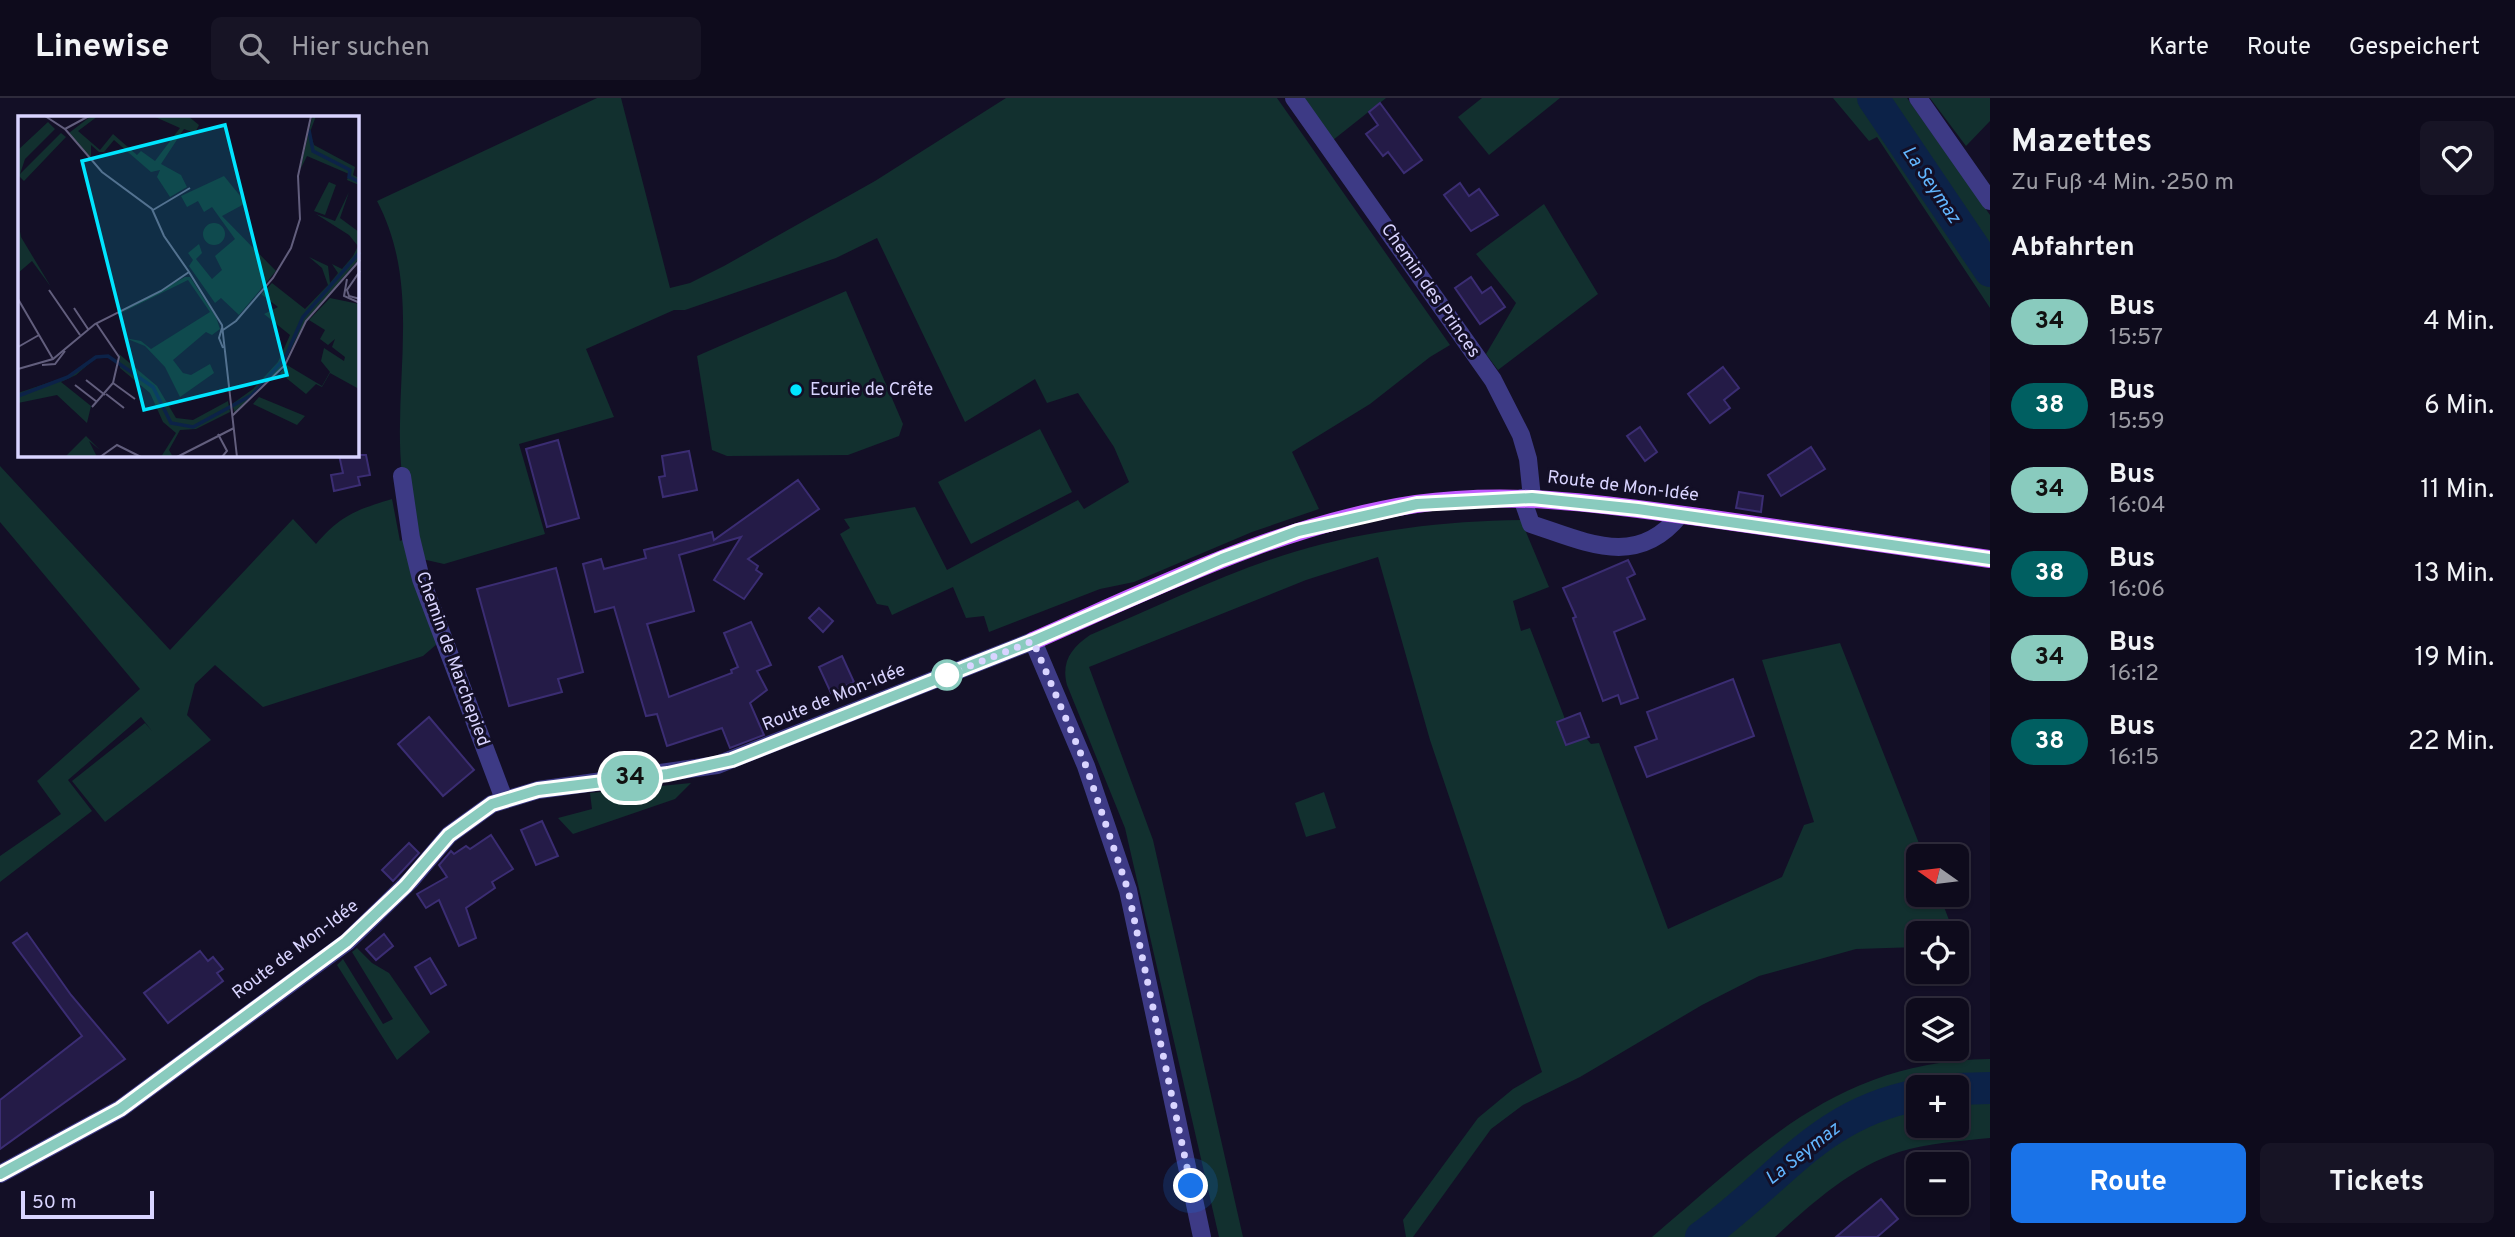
<!DOCTYPE html>
<html lang="de">
<meta charset="utf-8">
<style>
body{margin:0;font-family:Overpass,sans-serif;background:#171425;color:#f1f3f6;height:100vh;display:flex;flex-direction:column;font-size:26px;white-space:nowrap}
*{box-sizing:border-box;margin:0}
p{font-size:23px;color:#9b9ba3}
.icon{flex:none;width:38px;height:38px;fill:none;stroke:currentColor;stroke-width:2;stroke-linecap:round;stroke-linejoin:round}
.map{position:relative;flex:1;overflow:hidden}
.details{display:flex;flex-direction:column;background:#0e0b1c;width:525px}
.details>*{flex:none}
.badge{padding:0 14px;border-radius:23px;font-size:24px;line-height:46px}
.needle{width:46px;rotate:284deg}
.controls{position:absolute;left:1906px;top:746px;display:grid;gap:14px}
.controls a{display:grid;place-items:center;width:63px;height:63px;border-radius:10px;background:#0e0b1c;box-shadow:0 2px 5px #0004,0 0 0 2px #2e2b3b;font-size:35px}
.scale{position:absolute;left:21px;bottom:18px;width:133px;box-sizing:border-box;padding-left:7px;border:4px solid #d9d4ff;border-top:0;font-size:19px;line-height:24px;white-space:nowrap;color:#d9d4ff;-webkit-text-stroke:5px #130f26;paint-order:stroke}
.you{position:absolute;width:35px;height:35px;margin:-18px;border:5px solid #fff;border-radius:50%;background:#1a73e8;box-shadow:0 0 0 10px #1a73e833}
.map>.badge{position:absolute;translate:-50% -50%;box-shadow:0 0 0 4px #fff}
h2{padding:0 21px;font-size:26px;line-height:63px}
.round{display:grid;place-items:center;flex:none;width:74px;height:74px;border-radius:10px;background:#171425}
.headline{display:flex;align-items:center;justify-content:space-between;height:119px;padding:0 21px}
h1{font-size:33px;font-weight:700;line-height:52px}
.primary-button{display:flex;gap:14px;margin-top:auto;padding:14px 21px}
.primary-button a{flex:1;height:80px;border-radius:10px;background:#1a73e8;color:#fff;font-size:28px;font-weight:700;line-height:80px;text-align:center}
.primary-button a+a{background:#171425;color:#f1f3f6}
ul{padding:0;list-style:none}
li{display:flex;align-items:center;gap:21px;height:84px;padding:0 21px}
li div{flex:1}
li b{display:block;font-size:26px}
li em{font-style:normal}
li .badge{min-width:77px;font-weight:700;text-align:center}
header{display:flex;align-items:center;gap:42px;box-sizing:border-box;height:98px;padding:0 35px;background:#0e0b1c;border-bottom:2px solid #2e2b3b}
header strong{font-size:33px}
nav{display:flex;gap:38px;margin-inline-start:auto;font-size:24px}
.search{width:490px;height:63px;background:#171425;display:flex;align-items:center;gap:18px;box-sizing:border-box;padding:0 24px;border-radius:10px;color:#9b9ba3;font-size:26px}
main{display:flex;flex:1;min-height:0}
.map>svg:first-child{display:block}
.green{fill:#12302f;fill-rule:evenodd}
.lines{fill:none;stroke-linecap:round;stroke-linejoin:round}
.river{stroke:#0c2248;stroke-width:32}
.building{fill:#241b47;stroke:#3b2d73;stroke-width:2}
.minor{stroke:#3d3a85;stroke-width:18}
.major{stroke:#c25bff;stroke-width:18}
.line-casing{stroke:#fff;stroke-width:16}
.line{stroke:#89cbbe;stroke-width:10}
.walk{stroke:#d9d4ff;stroke-width:7;stroke-dasharray:0 12.6}
.poi-dot{fill:#00e5ff;stroke:#130f26;stroke-width:2.5}
.stop-dot{fill:#fff;stroke:#89cbbe;stroke-width:3.5}
.labels{text-anchor:middle;dominant-baseline:central;stroke-width:6;stroke-linejoin:round;paint-order:stroke}
.street-label{font-size:18px;fill:#d9d4ff;stroke:#130f26}
.poi-label{font-size:18px;fill:#d9d4ff;stroke:#130f26;text-anchor:start}
.water-label{font-size:19px;font-style:italic;fill:#62b6ff;stroke:#130f26}
.inset-river{fill:none;stroke:#0c2248;stroke-width:3.5}
.inset-road{fill:none;stroke:#625e7d;stroke-width:2}
.view{fill:#00e5ff;fill-opacity:0.15;stroke:#00e5ff;stroke-width:3.5}
.inset-edge{fill:none;stroke:#d9d4ff;stroke-width:3.5}
</style>
<header>
<strong>Linewise</strong>
<div class="search"><svg class="icon" aria-label="search" viewBox="0 0 24 24"><circle cx="10" cy="10" r="6"/><path d="M15 15l6 6"/></svg>Hier suchen</div>
<nav><a>Karte</a><a>Route</a><a>Gespeichert</a></nav>
</header>
<main>
<div class="map">
<svg width="1990" height="1139" viewBox="0 0 1990 1139">
<rect width="100%" height="100%" fill="#130f26"/>
<g class="green">
<path d="M597,0H621L670,190L690,185L724,168L875,83L1006,0H1277L1450,247L1430,259L1370,306L1292,354L1319,411L1252,434L1134,484L1100,491L989,534L984,518L966,520L953,489L892,517L888,508L877,506L840,436L850,430L844,421L915,409L947,472L1078,402L1084,411L1129,384L1114,349L1078,295L1047,305L1035,281L965,324L877,140L836,160L685,212H674L586,251L614,319L519,346L545,436L444,466L422,461C416,434 405,405 402,377C392,285 423,190 377,103Z"/>
<path d="M1303,0H1386L1333,42Z"/>
<path d="M1482,0H1560L1489,57L1458,19Z"/>
<path d="M1833,0H1907L1990,117V210L1877,39L1869,43Z"/>
<path d="M1930,0H1990V23L1966,48Z"/>
<path d="M1544,106L1598,196L1498,272L1486,256L1516,205L1476,156Z"/>
<path d="M846,193L903,326L899,338L848,357L727,358L712,352L697,258Z"/>
<path d="M1040,331L1072,394L971,446L938,384Z"/>
<path d="M0,368L170,552L293,421L316,446C341,417 356,412 392,401L400,443L405,441L437,546L423,558L263,609L215,567L195,586L187,617L211,642L105,724L72,683L145,625L152,633L141,619L68,682L92,713L0,784V758L61,716L37,683L140,591L0,424Z"/>
<path d="M1521,422L1549,489L1513,503L1521,533L1530,530L1565,621L1558,624L1566,647L1586,640L1591,646L1599,645L1668,831L1782,779L1804,727L1814,724L1762,562L1840,545L1924,758H1918V796H1939L1954,835H1918V849L1856,851L1759,878L1702,907L1580,979L1523,1007L1491,1031L1413,1139H1406L1403,1122L1478,1020L1513,991L1542,974L1430,642L1378,459L1306,482L1089,569L1153,742L1243,1139H1219L1125,730L1067,587C1061,564 1071,550 1090,537C1157,509 1224,475 1294,454C1368,432 1444,423 1521,422Z"/>
<path d="M691,685L675,701L573,736L558,720L592,711L590,695Z"/>
<path d="M1324,694L1336,730L1306,739L1295,705Z"/>
<path d="M357,850L372,865L389,875L430,934L397,962L337,867L343,861L383,926L393,921L352,854Z"/>
<path d="M1990,961V1040C1961,1043 1927,1045 1899,1054C1852,1069 1811,1106 1775,1139H1652C1761,1047 1838,963 1990,961ZM1918,989H1956V1027H1918Z"/>
</g>
<g class="lines">
<g class="river">
<path d="M1873,0L1990,173"/>
<path d="M1956,991L1990,990"/>
<path d="M1701,1139C1779,1084 1817,1016 1918,997"/>
</g>
</g>
<g class="building">
<path d="M1380,5L1422,62L1404,75L1388,54L1383,58L1366,36L1378,27L1369,14Z"/>
<path d="M1460,85L1469,98L1479,91L1498,117L1471,133L1444,97Z"/>
<path d="M1471,179L1482,195L1491,189L1505,209L1480,226L1455,190Z"/>
<path d="M1723,269L1739,290L1724,302L1730,310L1710,325L1688,296Z"/>
<path d="M1640,329L1657,354L1645,363L1627,338Z"/>
<path d="M558,342L579,420L547,429L526,351Z"/>
<path d="M1811,349L1825,371L1781,398L1768,377Z"/>
<path d="M689,353L697,392L663,399L659,379L665,378L662,358Z"/>
<path d="M339,357H366L370,377L358,379L360,387L334,393L331,377L343,375Z"/>
<path d="M798,382L819,411L748,461L758,468L756,472L762,476L744,501L714,482L741,439L679,457L694,513L647,526L669,599L732,575L731,572L738,569L724,535L751,524L771,567L757,573L767,592L750,605L764,637L730,650L722,630L667,648L657,616L646,618L614,509L595,514L583,466L601,461L604,471L646,460L644,452L676,444L712,434L714,442Z"/>
<path d="M1739,394L1763,398L1761,414L1736,410Z"/>
<path d="M1628,462L1635,476L1627,480L1645,521L1614,534L1638,600L1621,606L1618,597L1603,603L1573,520L1576,519L1563,490Z"/>
<path d="M556,470L583,574L558,581L562,594L509,608L477,491Z"/>
<path d="M819,510L833,523L823,534L809,520Z"/>
<path d="M842,558L854,584L831,595L819,569Z"/>
<path d="M1733,581L1754,638L1647,679L1635,649L1657,641L1647,614Z"/>
<path d="M1580,615L1589,639L1566,647L1557,624Z"/>
<path d="M429,619L474,672L443,698L398,646Z"/>
<path d="M542,723L558,758L536,767L521,732Z"/>
<path d="M491,737L513,771L492,784L495,790L466,810L476,840L459,848L439,802L426,810L417,796L447,779L439,767L451,753L454,756L466,748L470,751Z"/>
<path d="M409,745L419,755L393,783L382,772Z"/>
<path d="M27,835L71,897L125,961L0,1051V1002L82,938L13,845Z"/>
<path d="M384,836L393,848L376,862L366,851Z"/>
<path d="M200,853L208,863L213,859L223,871L217,875L223,883L168,925L144,895Z"/>
<path d="M430,860L446,887L431,896L415,869Z"/>
<path d="M1881,1101L1898,1121L1877,1139H1836Z"/>
</g>
<g class="lines">
<g class="minor">
<path d="M1294,0L1493,282L1521,337L1528,361L1532,400"/>
<path d="M1918,0L1990,103"/>
<path d="M402,378L411,440L421,481L504,701"/>
<path d="M1522,400L1531,426C1586,444 1637,471 1680,417"/>
<path d="M0,1076L120,1011L347,844L411,782L449,737L492,706L538,692L717,667L1033,543L1086,668L1128,792L1202,1139"/>
</g>
<path class="major" d="M1033,543C1157,489 1281,426 1416,406C1514,392 1610,407 1706,420C1801,434 1895,447 1990,461"/>
</g>
<g class="lines">
<g class="line-casing">
<path id="line" d="M0,1076L120,1011L346,844L405,788L449,737L492,706L538,692L668,676L732,662L1033,543L1222,461L1298,433L1417,406L1532,400L1638,411L1990,461"/>
</g>
<use href="#line" class="line"/>
<path class="walk" d="M947,577L1033,543L1086,668L1128,792L1191,1088"/>
</g>
<circle class="poi-dot" cx="796" cy="292" r="7"/>
<circle class="stop-dot" cx="947" cy="577" r="14"/>
<g class="labels">
<g class="street-label">
<text transform="translate(1430 193) rotate(55)">Chemin des Princes</text>
<text transform="translate(1623 389) rotate(7)">Route de Mon-Idée</text>
<text transform="translate(452 561) rotate(70)">Chemin de Marchepied</text>
<text transform="translate(834 600) rotate(-22)">Route de Mon-Idée</text>
<text transform="translate(296 852) rotate(-37)">Route de Mon-Idée</text>
</g>
<g class="poi-label">
<text x="810" y="292">Ecurie de Crête</text>
</g>
<g class="water-label">
<text transform="translate(1931 87) rotate(56)">La Seymaz</text>
<text transform="translate(1803 1056) rotate(-38)">La Seymaz</text>
</g>
</g>
<g transform="translate(18 18)">
<rect width="341" height="341" fill="#130f26"/>
<path d="M73,0H80L60,15L82,34L95,18L119,39L123,35L137,45L162,12L135,0H170L181,9L177,17L166,13L143,48L163,59L169,71L152,81L139,61L142,54L133,56L96,24L86,36H81L73,29V42L51,17ZM298,0L292,16L296,29L337,51L335,59L341,62V69L329,64L331,58L289,40L282,54L294,2ZM30,6L37,13L7,43L2,58L43,17L48,21L6,65L0,59V34ZM206,60L228,87L204,100L258,155L221,199L203,182L197,187L171,150L175,144L170,137L181,128L184,137L178,143L194,163L204,154L197,140L217,123L194,91L186,96L180,85L169,91L163,80ZM311,66L318,69L307,99L296,95ZM331,76L322,102L341,116V143L289,203L261,255L217,297L214,288L235,273L260,246L272,219L246,198L260,191L243,178L254,167L287,193L310,169L304,152L291,141L310,150L312,167L320,157L314,148L324,153L335,140L340,130L331,119L298,98L317,105ZM0,105L3,121L33,171L14,145L0,157ZM185 118a11 11 0 1 1 22 0a11 11 0 1 1-22 0ZM167,161H172L198,201L202,213L194,219L188,216L155,244L165,257L173,259L192,248L196,257L162,281L147,251L127,230L107,222L123,225L133,233L192,196L170,164L97,200ZM312,182L341,188V273L312,257L304,271L298,268L288,278L262,257L269,249L304,270L312,256L303,245L306,232L326,245L327,241L314,231L317,223L310,229L302,223L307,214L291,204ZM101,238L139,270L158,302L175,304L210,285L212,296L178,313L162,314L151,334L155,341H143L158,317L145,306L132,277L102,252ZM73,246L58,259L43,266L73,290L69,307L39,279L0,287V277L56,258ZM241,281L287,300L279,309L235,288ZM68,320L82,334L71,325L79,341H47Z" fill="#12302f"/>
<path class="inset-river" d="M291,14L295,35L332,54L331,61L342,66M0,280L50,261L78,241L90,240L135,271L153,307L175,311L234,279L267,242L285,201L342,136"/>
<path class="inset-road" d="M27,0L47,13L71,0M135,94L172,72M342,155L329,174L331,180L342,183M171,156L204,209L219,341M329,163L326,180L342,187M31,174L62,219M0,183L35,243M56,192L70,213M204,212L201,222L205,232M205,214L218,205L255,162L273,132L282,103L280,60L293,0M0,231L21,219M24,249L37,248L47,235M0,253L35,243L77,208L143,175L171,156L146,120L134,93L84,56L47,13M68,264L87,279M95,267L117,283M57,269L79,286M88,278L106,292M74,291L95,267L101,241L78,207M214,300L267,249L288,205L342,144M200,318L209,335L204,341M82,341L99,329L123,341M159,341L216,312"/>
<path class="view" d="M207,9L269,259L126,294L64,45Z"/>
<rect width="341" height="341" class="inset-edge"/>
</g>
</svg>
<div class="controls">
<a><svg class="needle" viewBox="-14 -14 28 28"><path d="M0-13l5 13h-10z" fill="#e53935"/><path d="M0 13l5-13h-10z" fill="#9b9ba3"/></svg></a>
<a><svg class="icon" aria-label="locate" viewBox="0 0 24 24"><circle cx="12" cy="12" r="6"/><path d="M12 2v4M12 18v4M2 12h4M18 12h4"/></svg></a>
<a><svg class="icon" aria-label="layers" viewBox="0 0 24 24"><path d="M12 4l9 5-9 5-9-5zM3 14l9 5 9-5"/></svg></a>
<a>+</a>
<a>−</a>
</div>
<div class="scale">50 m</div>
<div class="you" style="left:1191px;top:1088px"></div>
<b class="badge" style="left:630px;top:680px;background:#89cbbe;color:#111">34</b>
</div>
<section class="details">
<div class="headline"><div><h1>Mazettes</h1><p>Zu Fuß · 4 Min. · 250 m</p></div><a class="round"><svg class="icon" aria-label="heart" viewBox="0 0 24 24"><path d="M12 20l-8-8c-3-5 5-10 8-4 3-6 11-1 8 4z"/></svg></a></div>
<h2>Abfahrten</h2>
<ul>
<li><span class="badge" style="background:#89cbbe;color:#111">34</span><div><b>Bus</b><p>15:57</p></div><em>4 Min.</em></li>
<li><span class="badge" style="background:#005f61;color:#fff">38</span><div><b>Bus</b><p>15:59</p></div><em>6 Min.</em></li>
<li><span class="badge" style="background:#89cbbe;color:#111">34</span><div><b>Bus</b><p>16:04</p></div><em>11 Min.</em></li>
<li><span class="badge" style="background:#005f61;color:#fff">38</span><div><b>Bus</b><p>16:06</p></div><em>13 Min.</em></li>
<li><span class="badge" style="background:#89cbbe;color:#111">34</span><div><b>Bus</b><p>16:12</p></div><em>19 Min.</em></li>
<li><span class="badge" style="background:#005f61;color:#fff">38</span><div><b>Bus</b><p>16:15</p></div><em>22 Min.</em></li>
</ul>
<div class="primary-button"><a>Route</a><a>Tickets</a></div>
</section>
</main>
